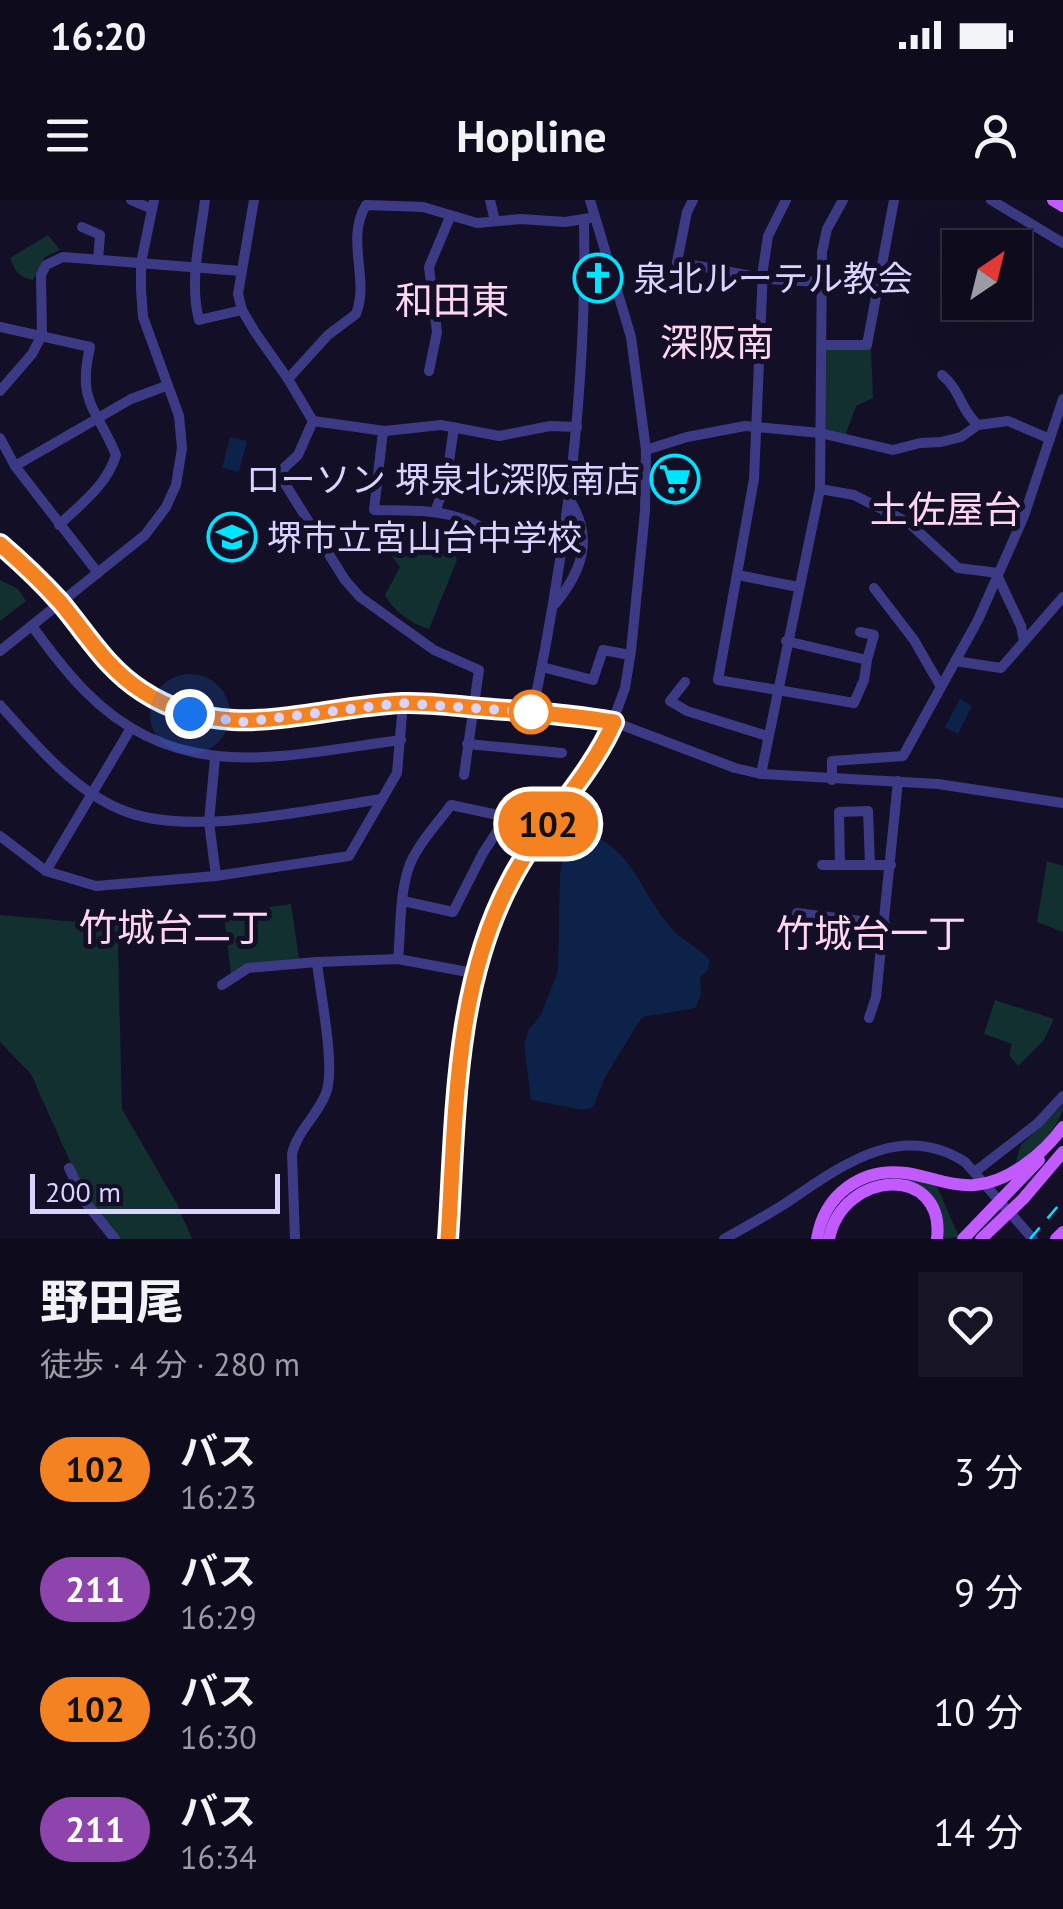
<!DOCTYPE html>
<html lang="ja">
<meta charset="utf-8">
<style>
body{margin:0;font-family:"PT Sans","Noto Sans JP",sans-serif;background:#171425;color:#f1f3f6;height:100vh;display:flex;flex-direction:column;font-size:38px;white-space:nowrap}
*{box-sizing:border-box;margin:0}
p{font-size:32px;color:#9b9ba3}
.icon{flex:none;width:55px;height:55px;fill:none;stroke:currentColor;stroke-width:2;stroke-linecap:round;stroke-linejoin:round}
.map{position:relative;height:1039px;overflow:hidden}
.panel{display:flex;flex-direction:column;background:#0e0b1c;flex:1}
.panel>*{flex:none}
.badge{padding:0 20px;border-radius:32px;font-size:35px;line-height:65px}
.needle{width:65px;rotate:35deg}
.tools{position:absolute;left:942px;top:30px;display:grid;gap:20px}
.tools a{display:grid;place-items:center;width:90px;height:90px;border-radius:0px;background:#0e0b1c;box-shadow:0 10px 40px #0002,0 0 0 2px #2e2b3b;font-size:50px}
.scale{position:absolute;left:30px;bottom:25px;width:250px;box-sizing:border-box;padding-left:10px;border:5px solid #d9d4ff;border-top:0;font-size:28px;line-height:35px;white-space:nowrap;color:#d9d4ff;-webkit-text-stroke:8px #130f26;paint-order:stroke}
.you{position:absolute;width:50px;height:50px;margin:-25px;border:8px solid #fff;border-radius:50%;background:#1a73e8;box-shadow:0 0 0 15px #1a73e833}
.map>.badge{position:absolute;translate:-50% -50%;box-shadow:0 0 0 5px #fff}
.round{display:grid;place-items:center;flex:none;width:105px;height:105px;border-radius:0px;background:#171425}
.headline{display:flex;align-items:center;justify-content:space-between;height:170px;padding:0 40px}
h1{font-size:48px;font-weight:700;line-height:75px}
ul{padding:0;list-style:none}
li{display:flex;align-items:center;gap:30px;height:120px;padding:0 40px}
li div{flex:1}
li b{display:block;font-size:38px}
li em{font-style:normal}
li .badge{min-width:110px;font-weight:700;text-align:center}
.status{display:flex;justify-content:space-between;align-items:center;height:70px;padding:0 50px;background:#0e0b1c;direction:ltr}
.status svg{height:28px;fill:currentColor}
header{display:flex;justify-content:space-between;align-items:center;height:130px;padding:0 40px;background:#0e0b1c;font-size:45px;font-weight:700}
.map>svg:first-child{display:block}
.green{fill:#12302f}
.water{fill:#0c2248}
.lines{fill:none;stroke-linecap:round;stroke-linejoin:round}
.minor{stroke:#3d3a85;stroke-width:10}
.major{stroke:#c25bff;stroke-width:12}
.rail{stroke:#00e5ff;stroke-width:2.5;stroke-dasharray:15 12;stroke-linecap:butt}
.line-casing{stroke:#fff;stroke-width:22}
.line{stroke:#f58220;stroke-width:15}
.walk{stroke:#d9d4ff;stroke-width:10;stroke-dasharray:0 18}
.stop-dot{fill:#fff;stroke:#f58220;stroke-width:5}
.labels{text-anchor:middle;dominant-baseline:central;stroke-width:10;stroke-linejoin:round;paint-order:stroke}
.poi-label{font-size:35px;fill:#d9d4ff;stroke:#130f26;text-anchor:start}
.neighbourhood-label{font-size:38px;fill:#ffd6f0;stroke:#130f26}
</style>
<div class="status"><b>16:20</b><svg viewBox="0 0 49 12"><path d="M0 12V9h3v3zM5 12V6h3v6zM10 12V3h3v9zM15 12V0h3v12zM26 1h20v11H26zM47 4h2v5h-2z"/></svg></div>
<header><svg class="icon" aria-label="menu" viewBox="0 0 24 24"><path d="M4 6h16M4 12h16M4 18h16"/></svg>Hopline<svg class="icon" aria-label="person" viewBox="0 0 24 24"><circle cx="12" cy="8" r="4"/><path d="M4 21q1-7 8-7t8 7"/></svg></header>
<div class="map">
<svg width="1063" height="1039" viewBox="0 0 1063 1039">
<rect width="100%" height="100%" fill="#130f26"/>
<g class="green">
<path d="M48,35L60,50L45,57L33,80C19,77 15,71 10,58Z"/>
<path d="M826,148H871L873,198L856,206L845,236L828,233L824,228Z"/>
<path d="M419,329L435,330L447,336L457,360L429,429C410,423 395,413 385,395L400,367L382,343L383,335Z"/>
<path d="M0,380L18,389L26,401L0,421Z"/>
<path d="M1047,661L1063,666V732L1037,722Z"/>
<path d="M291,704L299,759L231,775L224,714Z"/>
<path d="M0,715L89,723L121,722L118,748L122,909L177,1004L192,1039H119L88,1002L31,874L0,842Z"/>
<path d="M995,800L1054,819L1044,840L1018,866L1009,855L1012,844L984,834Z"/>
<path d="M1063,905C1063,924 1032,956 1015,964L1021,945Z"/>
<path d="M899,976L936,984L959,1037L941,1039C947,996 926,994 899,976Z"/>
</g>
<g class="water">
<path d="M230,237L247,241L239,272L222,268Z"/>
<path d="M960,499L972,506L958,534L945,527Z"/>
<path d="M573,628C636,645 636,689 674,731C685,742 700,748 710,761L707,771L700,777L701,794L695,808L642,817L605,877L593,907L583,910L531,900L524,844L529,829L541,815L558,771L560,675L564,649Z"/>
</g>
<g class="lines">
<g class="minor">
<path d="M131,0L152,9"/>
<path d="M205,0C200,40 189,81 199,120L242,110"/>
<path d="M254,0L238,94L242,110L255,132L288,179L313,221"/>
<path d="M490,0L495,21"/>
<path d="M693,0L687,12L677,62L768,79L820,82"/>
<path d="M786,0L768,36L763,69L754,279L718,480L854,503L864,480L867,460L786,441"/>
<path d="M991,0L1063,43"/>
<path d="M82,27L100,35L98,60"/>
<path d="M0,127L90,147C77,203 96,207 116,255C107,285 81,304 59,325"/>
<path d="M822,145H867L894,0"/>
<path d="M429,171L437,132L429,67L450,17"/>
<path d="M942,175C960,189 961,211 978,225"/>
<path d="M288,179L328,135L356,114C370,79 345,40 366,5L423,7L477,23L520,19L565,22L590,18"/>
<path d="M0,191L32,154L42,135L41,75L46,65L63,57L241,71"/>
<path d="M313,221L298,255L284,268L282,279L345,380L360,397L434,450L479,470L464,575"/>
<path d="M313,221L385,231L441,225L499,236L550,226L577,227"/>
<path d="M383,231L374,310C411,311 446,308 479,326"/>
<path d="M0,238L15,266L98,373"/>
<path d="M646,250L687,237L745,226L820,233L893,250L920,243L941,242L961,237L978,225L1008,221L1050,239"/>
<path d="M15,266L131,199L166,186"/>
<path d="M820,289L854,295L909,323L958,368L998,373"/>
<path d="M435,312L446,282L454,227"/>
<path d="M0,344L60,403L106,462L121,476L156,500L189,514L241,522L403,503L580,516L614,522L735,568L761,574L938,584L1063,603"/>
<path d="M738,375L798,387"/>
<path d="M997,375L1021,426L1024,441"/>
<path d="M874,388L914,440L941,487"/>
<path d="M555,404C583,370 594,337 569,299"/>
<path d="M32,426C49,449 66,472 86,492C180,587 285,555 401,540"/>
<path d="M860,432L874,435L867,460"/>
<path d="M0,451L145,335L166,307L176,285L182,248L179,216L143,117L141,90V63L154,0"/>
<path d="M955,461L1001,468L1063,397"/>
<path d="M542,467L593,480L603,450L630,455"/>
<path d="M685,482L670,501L687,511L767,536"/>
<path d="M536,495C568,338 587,181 584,21"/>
<path d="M0,505C35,544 73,590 122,610C187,638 311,609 382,599"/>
<path d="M467,544L562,553"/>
<path d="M215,558L209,622L216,676"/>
<path d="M761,574L820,289L822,52L827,29L843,0"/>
<path d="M832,580V561L903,556L978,420L1024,316L1063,199"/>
<path d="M0,636L46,671L96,686L216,676L349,656L397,573L403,503"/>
<path d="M822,665H891"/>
<path d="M840,665L839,612L868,611L870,665"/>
<path d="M46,671L131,528"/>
<path d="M797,713L885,724"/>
<path d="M398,759C401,729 399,693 410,664C419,643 437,624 451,605L498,615L502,624L483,653L453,712L403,701"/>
<path d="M222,785L248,768L317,762L398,759L473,773"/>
<path d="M869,818L876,797L898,581"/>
<path d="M69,968L86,1003L115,1039"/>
<path d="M976,971L1038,923L1063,896"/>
<path d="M295,1039L292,954C297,931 318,915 326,893C336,867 320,793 317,762"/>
<path d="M448,1039L458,882L473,773L511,679L606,540L625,488L631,451L645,311L646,250L631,137L590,0"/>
<path d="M724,1039C745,1027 766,1016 786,1003C840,967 899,920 965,962L1033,1039"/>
</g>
<g class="major">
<path d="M1053,0L1063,6"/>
<path d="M817,1039C824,995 861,967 906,973C928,976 952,987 975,985C1009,982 1043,954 1063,927"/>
<path d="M829,1039C843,969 946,964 937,1039"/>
<path d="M963,1039L1039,960"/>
<path d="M981,1039L1023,999L1063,952"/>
<path d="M1056,1039L1063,1032"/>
</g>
<path class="rail" d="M1030,1039L1063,1000"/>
</g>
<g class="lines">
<g class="line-casing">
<path id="line" d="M0,344C21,362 41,381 60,402C87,434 106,468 142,491C225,546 311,507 402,503C432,502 462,507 493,509C533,512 574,515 614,522C588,581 539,625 510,682C453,790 456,920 448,1039"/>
</g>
<use href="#line" class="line"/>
<path class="walk" d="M190,514L242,522L402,503L531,512"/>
</g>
<defs>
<g id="church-ring" transform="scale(2.5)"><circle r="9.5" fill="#130f26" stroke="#00e5ff" stroke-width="1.5"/><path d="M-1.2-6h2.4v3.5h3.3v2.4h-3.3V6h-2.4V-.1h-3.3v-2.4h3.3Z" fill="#00e5ff"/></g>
<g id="supermarket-ring" transform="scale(2.5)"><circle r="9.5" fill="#130f26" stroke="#00e5ff" stroke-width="1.5"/><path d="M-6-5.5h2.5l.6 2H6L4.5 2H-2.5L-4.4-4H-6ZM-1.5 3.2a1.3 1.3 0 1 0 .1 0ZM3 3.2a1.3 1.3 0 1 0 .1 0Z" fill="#00e5ff"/></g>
<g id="school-ring" transform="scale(2.5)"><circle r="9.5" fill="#130f26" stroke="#00e5ff" stroke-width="1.5"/><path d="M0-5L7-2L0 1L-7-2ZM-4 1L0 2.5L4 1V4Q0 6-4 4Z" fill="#00e5ff"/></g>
</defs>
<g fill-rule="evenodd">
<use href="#church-ring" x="598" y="78"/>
<use href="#supermarket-ring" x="675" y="279"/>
<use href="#school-ring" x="232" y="337"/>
</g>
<circle class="stop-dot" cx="531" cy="512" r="20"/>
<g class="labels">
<g class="poi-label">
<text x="633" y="78">泉北ルーテル教会</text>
<text x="640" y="279" text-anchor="end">ローソン 堺泉北深阪南店</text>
<text x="267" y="337">堺市立宮山台中学校</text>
</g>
<g class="neighbourhood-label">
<text x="452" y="99">和田東</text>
<text x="717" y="141">深阪南</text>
<text x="946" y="308">土佐屋台</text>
<text x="174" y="726">竹城台二丁</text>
<text x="871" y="732">竹城台一丁</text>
</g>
</g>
</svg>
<div class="tools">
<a><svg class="needle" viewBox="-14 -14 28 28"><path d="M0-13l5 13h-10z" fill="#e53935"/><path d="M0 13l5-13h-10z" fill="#9b9ba3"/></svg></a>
</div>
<div class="scale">200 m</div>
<div class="you" style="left:190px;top:514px"></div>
<b class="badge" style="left:548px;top:624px;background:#f58220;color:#111">102</b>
</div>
<section class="panel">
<div class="headline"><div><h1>野田尾</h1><p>徒歩 · 4 分 · 280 m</p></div><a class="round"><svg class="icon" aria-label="heart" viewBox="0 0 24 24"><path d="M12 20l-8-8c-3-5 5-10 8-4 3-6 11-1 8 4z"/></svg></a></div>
<ul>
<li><span class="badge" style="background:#f58220;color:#111">102</span><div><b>バス</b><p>16:23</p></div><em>3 分</em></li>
<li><span class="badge" style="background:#8e44ad;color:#fff">211</span><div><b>バス</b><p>16:29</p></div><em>9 分</em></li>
<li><span class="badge" style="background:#f58220;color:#111">102</span><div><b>バス</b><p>16:30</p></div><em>10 分</em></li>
<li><span class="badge" style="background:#8e44ad;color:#fff">211</span><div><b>バス</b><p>16:34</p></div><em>14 分</em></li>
</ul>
</section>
